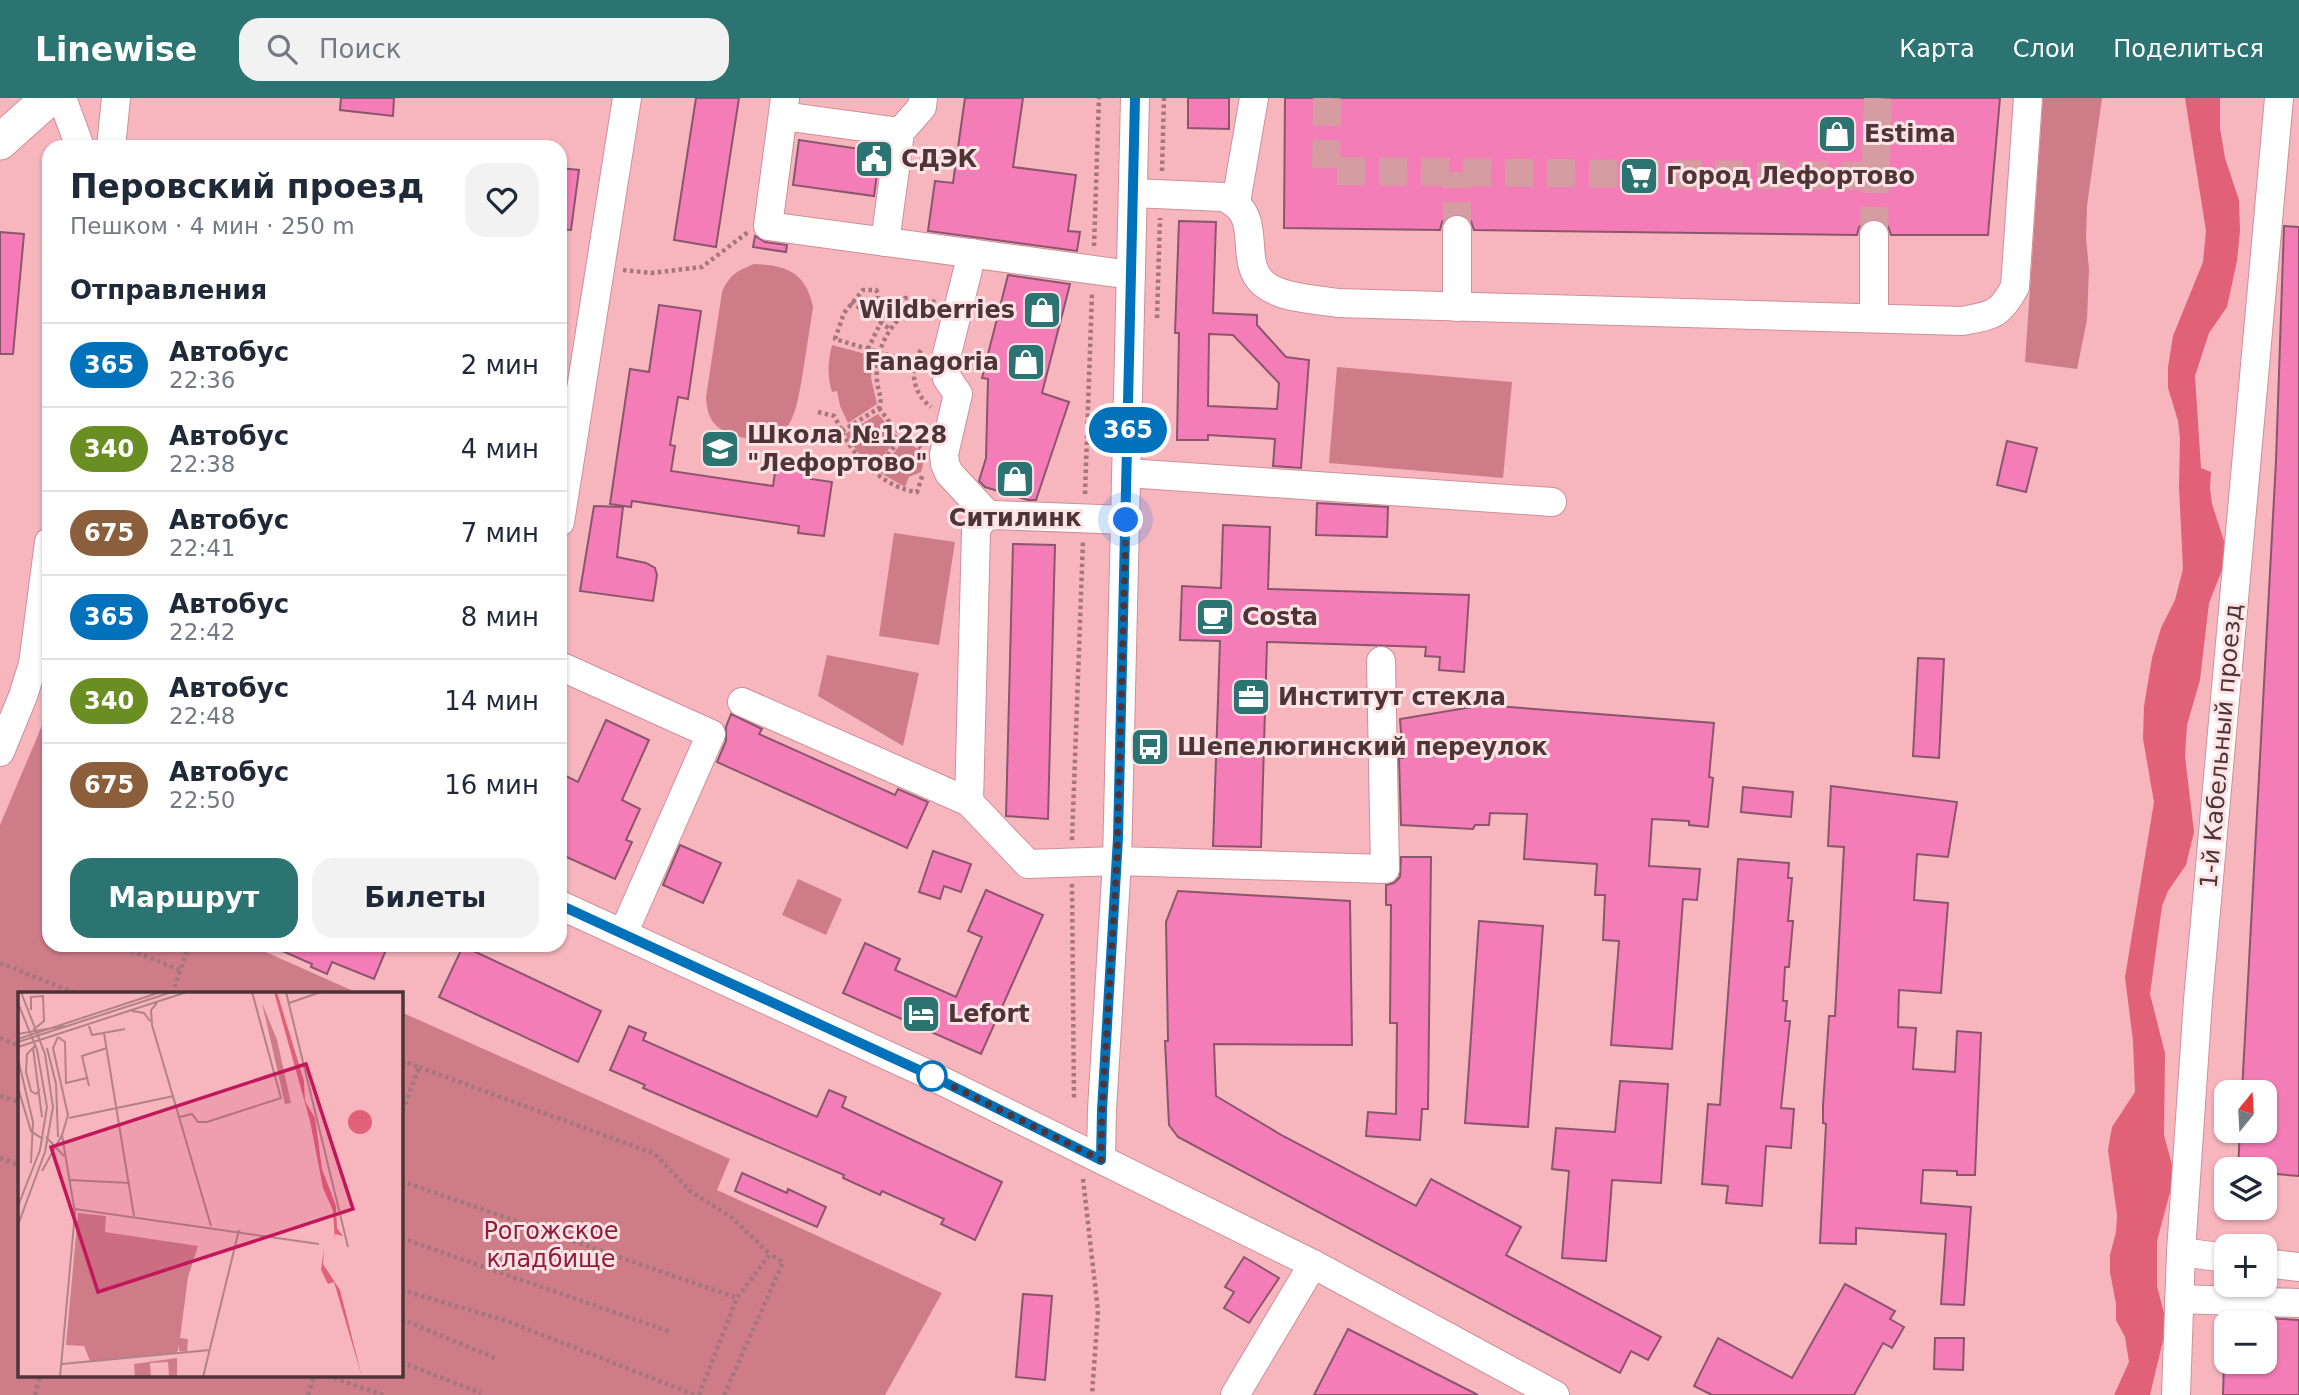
<!DOCTYPE html>
<html lang="ru">
<meta charset="utf-8">
<style>
body{margin:0;font-family:"DejaVu Sans",sans-serif;background:#f2f2f3;color:#1f2937;height:100vh;display:flex;flex-direction:column;font-size:26px;white-space:nowrap}
*{box-sizing:border-box;margin:0}
p{font-size:23px;color:#747a83}
.icon{flex:none;width:38px;height:38px;fill:none;stroke:currentColor;stroke-width:2;stroke-linecap:round;stroke-linejoin:round}
.map{position:relative;flex:1;overflow:hidden}
.panel{position:absolute;left:42px;top:42px;width:525px;height:812px;display:flex;flex-direction:column;background:#fff;border-radius:21px;box-shadow:0 2px 5px #0004}
.panel>*{flex:none}
.badge{padding:0 14px;border-radius:23px;font-size:24px;line-height:46px}
.needle{width:46px;rotate:18deg}
.fabs{position:absolute;left:2214px;top:982px;display:grid;gap:14px}
.fabs a{display:grid;place-items:center;width:63px;height:63px;border-radius:14px;background:#fff;box-shadow:0 2px 5px #0004;font-size:35px}
.you{position:absolute;width:35px;height:35px;margin:-18px;border:5px solid #fff;border-radius:50%;background:#1a73e8;box-shadow:0 0 0 10px #1a73e833}
.map>.badge{position:absolute;translate:-50% -50%;box-shadow:0 0 0 4px #fff}
h2{padding:0 28px;font-size:26px;line-height:63px}
.round{display:grid;place-items:center;flex:none;width:74px;height:74px;border-radius:21px;background:#f2f2f3}
.head{display:flex;align-items:center;justify-content:space-between;height:119px;padding:0 28px}
h1{font-size:33px;font-weight:600;line-height:52px}
.button{display:flex;gap:14px;margin-top:auto;padding:14px 28px}
.button a{flex:1;height:80px;border-radius:21px;background:#2b7472;color:#fff;font-size:28px;font-weight:600;line-height:80px;text-align:center}
.button a+a{background:#f2f2f3;color:#1f2937}
ul{padding:0;list-style:none}
li{display:flex;align-items:center;gap:21px;height:84px;padding:0 28px;border-top:2px solid #e0e1e3}
li div{flex:1}
li b{display:block;font-size:26px}
li em{font-style:normal}
li .badge{min-width:77px;font-weight:700;text-align:center}
header{display:flex;align-items:center;gap:42px;box-sizing:border-box;height:98px;padding:0 35px;background:#2b7472;color:#fff}
header strong{font-size:33px}
nav{display:flex;gap:38px;margin-inline-start:auto;font-size:24px}
.search{width:490px;height:63px;background:#f2f2f3;display:flex;align-items:center;gap:18px;box-sizing:border-box;padding:0 24px;border-radius:21px;color:#747a83;font-size:26px}
.map>svg:first-child{display:block}
.green{fill:#ce7d88}
.forest{fill:#e06178}
.building{fill:#f57db7;stroke:#8a556d;stroke-width:2;fill-rule:evenodd}
.lines{fill:none;stroke-linecap:round;stroke-linejoin:round}
.minor-tunnel{stroke:#d59ca2;stroke-width:28;stroke-dasharray:28 14;stroke-linecap:butt}
.minor-casing{stroke:#ce9097;stroke-width:30}
.major-casing{stroke:#ce9097;stroke-width:37}
.path{stroke:#a5777c;stroke-width:4.5;stroke-dasharray:3.5 3.5;stroke-linecap:butt}
.minor{stroke:#fff;stroke-width:28}
.major{stroke:#fff;stroke-width:35}
.line-casing{stroke:#fff;stroke-width:16}
.line{stroke:#0072bc;stroke-width:10}
.walk{stroke:#4e3437;stroke-width:7;stroke-dasharray:0 12.6}
.stop-dot{fill:#fff;stroke:#0072bc;stroke-width:3.5}
.labels{text-anchor:middle;dominant-baseline:central;stroke-width:6;stroke-linejoin:round;paint-order:stroke}
.poi-label{font-size:24px;font-weight:bold;fill:#4e3437;stroke:#fee3e5;text-anchor:start}
.street-label{font-size:24px;fill:#4e3437;stroke:#fee3e5}
.park-label{font-size:24px;fill:#921d3b;stroke:#fee3e5}
.inset-road{fill:none;stroke:#b38287;stroke-width:2}
.view{fill:#c2185b;fill-opacity:0.15;stroke:#c2185b;stroke-width:3.5}
.inset-edge{fill:none;stroke:#4e3437;stroke-width:3.5}
</style>
<header>
<strong>Linewise</strong>
<div class="search"><svg class="icon" aria-label="search" viewBox="0 0 24 24"><circle cx="10" cy="10" r="6"/><path d="M15 15l6 6"/></svg>Поиск</div>
<nav><a>Карта</a><a>Слои</a><a>Поделиться</a></nav>
</header>
<div class="map">
<svg width="2299" height="1297" viewBox="0 0 2299 1297">
<rect width="100%" height="100%" fill="#f7b6bd"/>
<g class="green">
<path d="M2043,0H2102L2087,108L2086,140L2089,171L2087,222L2077,271L2025,264Z"/>
<path d="M754,166C786,167 806,174 813,209C810,231 806,252 803,274C795,321 790,357 731,336C712,329 707,318 706,299L722,194C729,177 737,173 754,166Z"/>
<path d="M832,247L873,258L871,280L877,306L848,325L840,308L837,293L832,294C827,278 828,263 832,247Z"/>
<path d="M1337,269L1512,284L1503,380L1329,365Z"/>
<path d="M878,316L898,339L874,370L860,357L845,336Z"/>
<path d="M903,343L926,355L921,374L909,379L905,389L879,374Z"/>
<path d="M894,435L955,444L939,547L879,538Z"/>
<path d="M827,557L919,575L903,648L818,598Z"/>
<path d="M49,611V847H250L360,896H19V1278H401V914L730,1061L717,1092L942,1195L885,1297H0V727Z"/>
<path d="M798,781L842,801L826,837L782,817Z"/>
</g>
<path class="forest" d="M2185,0H2220V30L2225,60L2239,102L2240,133L2237,163L2227,209L2209,235L2195,278L2201,370L2211,374L2210,390L2212,406L2225,446L2226,462L2209,505L2200,582L2187,627L2185,658L2194,734L2186,767L2168,793L2162,808L2150,896L2165,955L2164,1037L2172,1067L2173,1083L2157,1143V1188L2165,1219V1234L2150,1297H2114L2129,1264L2125,1239L2116,1222V1206L2110,1174V1157L2116,1134L2117,1117L2108,1052L2112,1029L2135,994L2133,943L2125,879L2154,704L2143,641L2144,608L2152,560L2161,530L2175,502L2183,471L2179,389L2180,340L2178,323L2168,290V269L2173,238L2203,164L2206,133Z"/>
<g class="building">
<path d="M341,0H394L393,18L340,12Z"/>
<path d="M696,0H739L716,149L674,142Z"/>
<path d="M965,0H1023L1013,69L1076,77L1068,133L1080,134L1077,153L928,133L935,83L953,85Z"/>
<path d="M1188,0H1229V31L1188,30Z"/>
<path d="M1285,0H2000L1988,137H1891L1888,128L1882,122L1875,120L1865,123L1859,129L1857,137L1474,132L1471,123L1465,117L1458,115L1448,118L1442,124L1440,132L1284,130Z"/>
<path d="M799,42L880,54L874,98L793,87Z"/>
<path d="M560,70L579,72L571,132L560,131Z"/>
<path d="M1179,123L1216,124L1213,215L1257,217V227L1286,259L1309,262L1301,370L1273,368L1275,341L1208,337V342H1177L1179,235H1175ZM1209,236L1233,237L1279,285L1277,311L1208,308Z"/>
<path d="M2284,128L2299,129V1078L2264,1075V1071H2238L2240,1032H2264V994H2242L2276,363Z"/>
<path d="M0,134L24,136L13,256H0Z"/>
<path d="M755,138L765,144L787,147L786,154L753,149Z"/>
<path d="M1008,177L1070,186L1042,295L1069,304L1036,402H1028L985,389L979,383L986,360L988,281L982,280Z"/>
<path d="M659,207L701,213L688,301L678,299L670,347L675,348L671,373L773,388L777,362L813,368L811,381L832,384L824,438L798,435L799,428L632,403L631,409L610,406L630,271L649,274Z"/>
<path d="M2007,343L2037,350L2026,394L1997,387Z"/>
<path d="M1317,405L1388,409L1387,439L1316,437Z"/>
<path d="M594,408L623,409L617,459L646,465L655,470L657,477L653,503L580,493Z"/>
<path d="M1223,427L1270,429L1268,491L1469,497L1464,574L1439,572L1440,559L1425,558L1426,549L1267,544L1261,749L1213,748L1220,543L1180,542L1182,488L1221,490Z"/>
<path d="M1013,446L1055,447L1048,721L1006,718Z"/>
<path d="M1918,560L1944,561L1939,660L1913,658Z"/>
<path d="M1484,607L1714,625L1709,679L1713,680L1708,729L1689,727V723L1652,721L1649,768L1700,771L1697,802L1683,801L1672,951L1611,947L1619,843L1603,842L1605,797H1595L1597,766L1524,761L1527,716L1490,715L1489,727H1475L1473,731L1401,727L1399,660H1403L1400,621Z"/>
<path d="M731,616L762,631L759,636L895,697L898,691L928,704L907,750L717,664L726,643V629Z"/>
<path d="M606,622L649,642L622,702L640,711L626,742L632,744L615,781L560,756V675L578,684Z"/>
<path d="M1831,688L1957,704L1948,759L1917,756L1914,802L1948,805L1941,895L1899,892L1898,929L1916,930L1913,971L1955,974L1957,933L1981,935L1975,1077H1957V1073L1923,1072L1921,1105L1971,1109L1964,1207L1941,1206L1946,1136L1856,1130V1146L1820,1145L1826,1026L1823,1025V1008L1829,918H1835L1844,749L1828,748Z"/>
<path d="M1743,689L1793,694L1791,719L1741,714Z"/>
<path d="M680,747L721,765L703,805L663,787Z"/>
<path d="M933,753L971,766L961,794L944,788L940,801L919,794Z"/>
<path d="M1401,759H1431L1428,1011H1422L1420,1042L1366,1038L1368,1014L1396,1016L1397,925H1390L1391,807H1386V787L1394,785L1400,779Z"/>
<path d="M1738,761L1789,765L1788,780H1792L1788,823H1793L1789,869H1785L1783,903H1787L1785,923H1790L1781,1010L1794,1011L1791,1050L1766,1048L1762,1108L1726,1105L1728,1088L1702,1086L1708,1006L1720,1007Z"/>
<path d="M986,792L1043,817L981,956L843,895L865,845L900,861L895,872L956,899L982,839L968,833Z"/>
<path d="M1178,793L1350,803L1352,947L1214,946L1216,998L1283,1038L1416,1108L1431,1081L1521,1129L1506,1157L1661,1239L1648,1262L1631,1253L1620,1275L1178,1039L1169,1027L1165,943H1168L1166,824Z"/>
<path d="M1479,823L1543,828L1528,1029L1465,1025Z"/>
<path d="M269,847H388L374,881L332,864L327,876L311,869L312,866Z"/>
<path d="M463,848L601,913L578,964L439,899Z"/>
<path d="M629,928L646,935L643,942L817,1019L829,992L846,999L842,1009L1002,1084L975,1142L941,1126L944,1121L882,1093L880,1097L843,1080L844,1077L643,990L645,987L610,972Z"/>
<path d="M1620,983L1668,986L1661,1085L1612,1082L1606,1163L1562,1160L1569,1073L1552,1071L1556,1030L1615,1034Z"/>
<path d="M742,1075L787,1095L788,1091L826,1109L817,1129L735,1093Z"/>
<path d="M1244,1159L1279,1180L1249,1225L1224,1210L1234,1194L1225,1189Z"/>
<path d="M1845,1186L1895,1213L1890,1221L1904,1229L1892,1250L1883,1245L1854,1297H1712L1694,1288L1718,1240L1792,1280Z"/>
<path d="M1023,1196L1052,1198L1045,1282L1016,1279Z"/>
<path d="M2264,1220L2299,1222V1297H2223L2224,1264H2264Z"/>
<path d="M1348,1231L1478,1297H1314Z"/>
<path d="M1935,1240H1964L1963,1272L1934,1271Z"/>
</g>
<g class="lines">
<g class="minor-tunnel">
<path d="M1327,0L1326,73L1875,78L1878,0"/>
<path d="M1457,132V74"/>
<path d="M1874,137L1875,78"/>
</g>
<g class="minor-casing">
<g id="minor">
<path d="M62,0L80,49"/>
<path d="M785,0L768,128L1131,177"/>
<path d="M783,18L900,34"/>
<path d="M111,49L116,0"/>
<path d="M1133,95L1223,99C1267,116 1236,163 1264,186C1283,201 1315,201 1338,205L1962,223C1993,217 1999,218 2015,189L2028,0"/>
<path d="M1236,104L1254,0"/>
<path d="M1457,132V209"/>
<path d="M885,144L900,34L922,9L923,0"/>
<path d="M972,155L945,264L947,280L958,296L944,356L945,366L949,375L989,418"/>
<path d="M1874,220V137"/>
<path d="M1127,375L1552,404"/>
<path d="M560,424L627,0"/>
<path d="M560,568L711,636L623,836"/>
<path d="M742,604L969,704L1028,766L1117,763L1385,771L1381,563"/>
<path d="M0,654L23,598L33,566L49,444"/>
<path d="M969,704L976,433C979,424 984,419 993,417L1126,422"/>
<path d="M560,807L932,978L1313,1166L1555,1297"/>
<path d="M1101,1061L1102,1012L1117,763L1135,0"/>
<path d="M2181,1154L2226,1160"/>
<path d="M2264,1165L2299,1169"/>
<path d="M2179,1201L2299,1205"/>
<path d="M1235,1297L1313,1166"/>
<path d="M2176,1297L2181,1154L2198,902L2279,0"/>
</g>
</g>
<g class="major-casing">
<path id="major" d="M0,44L49,0"/>
</g>
<g class="path">
<path d="M1162,73L1164,0"/>
<path d="M1094,148L1099,0"/>
<path d="M623,172L651,175L702,169L748,134"/>
<path d="M851,204L890,231"/>
<path d="M898,206L878,202V195L876,192H863L844,215L835,241L915,265"/>
<path d="M1157,220L1160,120"/>
<path d="M868,251L881,224L905,200L937,204"/>
<path d="M921,252C909,270 912,295 931,309"/>
<path d="M879,310L893,329L921,350"/>
<path d="M818,314L834,318C839,326 842,335 847,343C861,366 889,391 917,394L923,375"/>
<path d="M842,333L879,310C883,301 878,293 877,283C874,247 894,217 926,202"/>
<path d="M875,374L902,338"/>
<path d="M1085,396L1092,195"/>
<path d="M1072,742L1083,443"/>
<path d="M1072,786L1074,1002"/>
<path d="M118,847L180,872"/>
<path d="M0,865L78,896"/>
<path d="M172,896L189,847"/>
<path d="M0,940L19,948"/>
<path d="M401,962L419,969L401,1017"/>
<path d="M0,998L19,1004"/>
<path d="M0,1060L19,1067"/>
<path d="M1083,1081L1098,1213L1092,1297"/>
<path d="M401,1083L737,1200L770,1156L731,1119L690,1093L655,1056L419,969"/>
<path d="M401,1140L671,1234"/>
<path d="M401,1192L507,1223L695,1297"/>
<path d="M401,1221L495,1260"/>
<path d="M401,1264L481,1295"/>
<path d="M327,1278L384,1297"/>
<path d="M35,1297L40,1278"/>
<path d="M308,1297L314,1278"/>
<path d="M699,1297L737,1200"/>
<path d="M724,1297L783,1164L770,1156"/>
</g>
<use href="#minor" class="minor"/>
<use href="#major" class="major"/>
</g>
<g class="lines">
<g class="line-casing">
<path id="line" d="M560,807L932,978L1101,1062L1102,1012L1118,740L1135,0"/>
</g>
<use href="#line" class="line"/>
<path class="walk" d="M932,978L1101,1062L1102,1012L1117,763L1126,422"/>
</g>
<defs>
<g id="shop-square" transform="scale(2.0125)"><rect x="-9" y="-9" width="18" height="18" rx="4" fill="#2b7472" stroke="#fee3e5"/><path d="M-5-2.5h2.3a2.7 3.5 0 0 1 5.4 0H5L5.5 6h-11ZM-1.5-2.5h3a1.5 2.3 0 0 0-3 0Z" fill="#fff"/></g>
<g id="civic-square" transform="scale(2.0125)"><rect x="-9" y="-9" width="18" height="18" rx="4" fill="#2b7472" stroke="#fee3e5"/><path d="M-.6-6.5H3V-4.5H.6V-3L4-1V1h2V6H-6V1h2V-1L-.6-3ZM-1.2 2.5V6h2.4V2.5Z" fill="#fff"/></g>
<g id="supermarket-square" transform="scale(2.0125)"><rect x="-9" y="-9" width="18" height="18" rx="4" fill="#2b7472" stroke="#fee3e5"/><path d="M-6-5.5h2.5l.6 2H6L4.5 2H-2.5L-4.4-4H-6ZM-1.5 3.2a1.3 1.3 0 1 0 .1 0ZM3 3.2a1.3 1.3 0 1 0 .1 0Z" fill="#fff"/></g>
<g id="school-square" transform="scale(2.0125)"><rect x="-9" y="-9" width="18" height="18" rx="4" fill="#2b7472" stroke="#fee3e5"/><path d="M0-5L7-2L0 1L-7-2ZM-4 1L0 2.5L4 1V4Q0 6-4 4Z" fill="#fff"/></g>
<g id="cafe-square" transform="scale(2.0125)"><rect x="-9" y="-9" width="18" height="18" rx="4" fill="#2b7472" stroke="#fee3e5"/><path d="M-5.5-4.5H6V0H3Q3 3.5 0 3.5H-2.5Q-5.5 3.5-5.5 0ZM3-3.2v2h1.7v-2ZM-6 4.5H4V6H-6Z" fill="#fff"/></g>
<g id="office-square" transform="scale(2.0125)"><rect x="-9" y="-9" width="18" height="18" rx="4" fill="#2b7472" stroke="#fee3e5"/><path d="M-6-3h4V-5.5h4V-3h4V5H-6ZM-1-4.5V-3h2v-1.5ZM-6 0V1H6V0Z" fill="#fff"/></g>
<g id="bus-square" transform="scale(2.0125)"><rect x="-9" y="-9" width="18" height="18" rx="4" fill="#2b7472" stroke="#fee3e5"/><path d="M-5-6H5V4H4V6H2V4H-2V6H-4V4H-5ZM-3.5-4V0h7V-4ZM-3.5 1.2v1.5H-2V1.2ZM2 1.2v1.5H3.5V1.2Z" fill="#fff"/></g>
<g id="hotel-square" transform="scale(2.0125)"><rect x="-9" y="-9" width="18" height="18" rx="4" fill="#2b7472" stroke="#fee3e5"/><path d="M-6-4.5h1.5V1H6V5H4.5V3h-9V5H-6ZM-4 0a1.8 1.8 0 1 1 3.6 0ZM.5 0V-2.5h3Q6-2.5 6 0Z" fill="#fff"/></g>
</defs>
<g fill-rule="evenodd">
<use href="#shop-square" x="1837" y="36"/>
<use href="#civic-square" x="874" y="61"/>
<use href="#supermarket-square" x="1639" y="78"/>
<use href="#shop-square" x="1042" y="212"/>
<use href="#shop-square" x="1026" y="264"/>
<use href="#school-square" x="720" y="351"/>
<use href="#shop-square" x="1015" y="381"/>
<use href="#cafe-square" x="1215" y="519"/>
<use href="#office-square" x="1251" y="599"/>
<use href="#bus-square" x="1150" y="649"/>
<use href="#hotel-square" x="921" y="916"/>
</g>
<circle class="stop-dot" cx="932" cy="978" r="14"/>
<g class="labels">
<g class="poi-label">
<text x="1864" y="36">Estima</text>
<text x="901" y="61">СДЭК</text>
<text x="1666" y="78">Город Лефортово</text>
<text x="1015" y="212" text-anchor="end">Wildberries</text>
<text x="999" y="264" text-anchor="end">Fanagoria</text>
<text x="747" y="337">Школа №1228<tspan x="747" dy="28">"Лефортово"</tspan></text>
<text x="1015" y="420" text-anchor="middle">Ситилинк</text>
<text x="1242" y="519">Costa</text>
<text x="1278" y="599">Институт стекла</text>
<text x="1177" y="649">Шепелюгинский переулок</text>
<text x="948" y="916">Lefort</text>
</g>
<g class="street-label">
<text transform="translate(2221 648) rotate(-85)">1-й Кабельный проезд</text>
</g>
<g class="park-label">
<text x="551" y="1133">Рогожское<tspan x="551" dy="28">кладбище</tspan></text>
</g>
</g>
<g transform="translate(18 894)">
<rect width="385" height="385" fill="#f7b6bd"/>
<path d="M244,11L259,48L273,111L267,112ZM60,221L88,224L87,240L180,254L170,285L162,346L170,347L169,360L161,359V353L159,361L72,369L66,354L48,353ZM159,366V385H151L150,370L132,371L133,385H117L116,372Z" fill="#ce7d88"/>
<path d="M256,0H259L286,89L287,109L297,126L304,177L318,214L319,236L325,244L317,242V250L315,219L305,196L292,129ZM330 130a12 12 0 1 1 24 0a12 12 0 1 1-24 0ZM306,256L305,272L322,298L344,385L316,290L310,292L303,278Z" fill="#e06178"/>
<path class="inset-road" d="M268,0L330,255M0,11L19,58L29,115L22,158L0,214M139,11L133,18L134,33L193,234M271,11L303,0M13,18V5L25,4L26,29L15,38M114,19L126,21L132,29M71,34L74,43L107,37M86,41L116,224M0,42L46,34M40,45L47,50L48,91L69,86M0,47L143,0M0,50L154,0M17,54L9,62L8,80L13,99L18,102L22,97M0,55L169,0M15,56L24,125M29,56L38,92L40,145M0,67L15,130L13,171M71,94L64,64L89,56M0,96L13,139L25,147M162,125L174,122L180,130H189L263,106L234,0M51,126L156,104M28,145L46,164M24,179L44,143L50,123L35,56L40,45M51,188L112,191M57,217L301,252M0,233L27,160L35,115L27,62L3,0M44,372L192,358M42,385L57,221L44,143M185,385L221,238"/>
<path class="view" d="M288,72L335,217L80,300L33,155Z"/>
<rect width="385" height="385" class="inset-edge"/>
</g>
</svg>
<div class="fabs">
<a><svg class="needle" viewBox="-14 -14 28 28"><path d="M0-13l5 13h-10z" fill="#e53935"/><path d="M0 13l5-13h-10z" fill="#747a83"/></svg></a>
<a><svg class="icon" aria-label="layers" viewBox="0 0 24 24"><path d="M12 4l9 5-9 5-9-5zM3 14l9 5 9-5"/></svg></a>
<a>+</a>
<a>−</a>
</div>
<div class="you" style="left:1126px;top:422px"></div>
<b class="badge" style="left:1128px;top:332px;background:#0072bc;color:#fff">365</b>
<section class="panel">
<div class="head"><div><h1>Перовский проезд</h1><p>Пешком · 4 мин · 250 m</p></div><a class="round"><svg class="icon" aria-label="heart" viewBox="0 0 24 24"><path d="M12 20l-8-8c-3-5 5-10 8-4 3-6 11-1 8 4z"/></svg></a></div>
<h2>Отправления</h2>
<ul>
<li><span class="badge" style="background:#0072bc;color:#fff">365</span><div><b>Автобус</b><p>22:36</p></div><em>2 мин</em></li>
<li><span class="badge" style="background:#6b8e23;color:#fff">340</span><div><b>Автобус</b><p>22:38</p></div><em>4 мин</em></li>
<li><span class="badge" style="background:#8b5e3c;color:#fff">675</span><div><b>Автобус</b><p>22:41</p></div><em>7 мин</em></li>
<li><span class="badge" style="background:#0072bc;color:#fff">365</span><div><b>Автобус</b><p>22:42</p></div><em>8 мин</em></li>
<li><span class="badge" style="background:#6b8e23;color:#fff">340</span><div><b>Автобус</b><p>22:48</p></div><em>14 мин</em></li>
<li><span class="badge" style="background:#8b5e3c;color:#fff">675</span><div><b>Автобус</b><p>22:50</p></div><em>16 мин</em></li>
</ul>
<div class="button"><a>Маршрут</a><a>Билеты</a></div>
</section>
</div>
